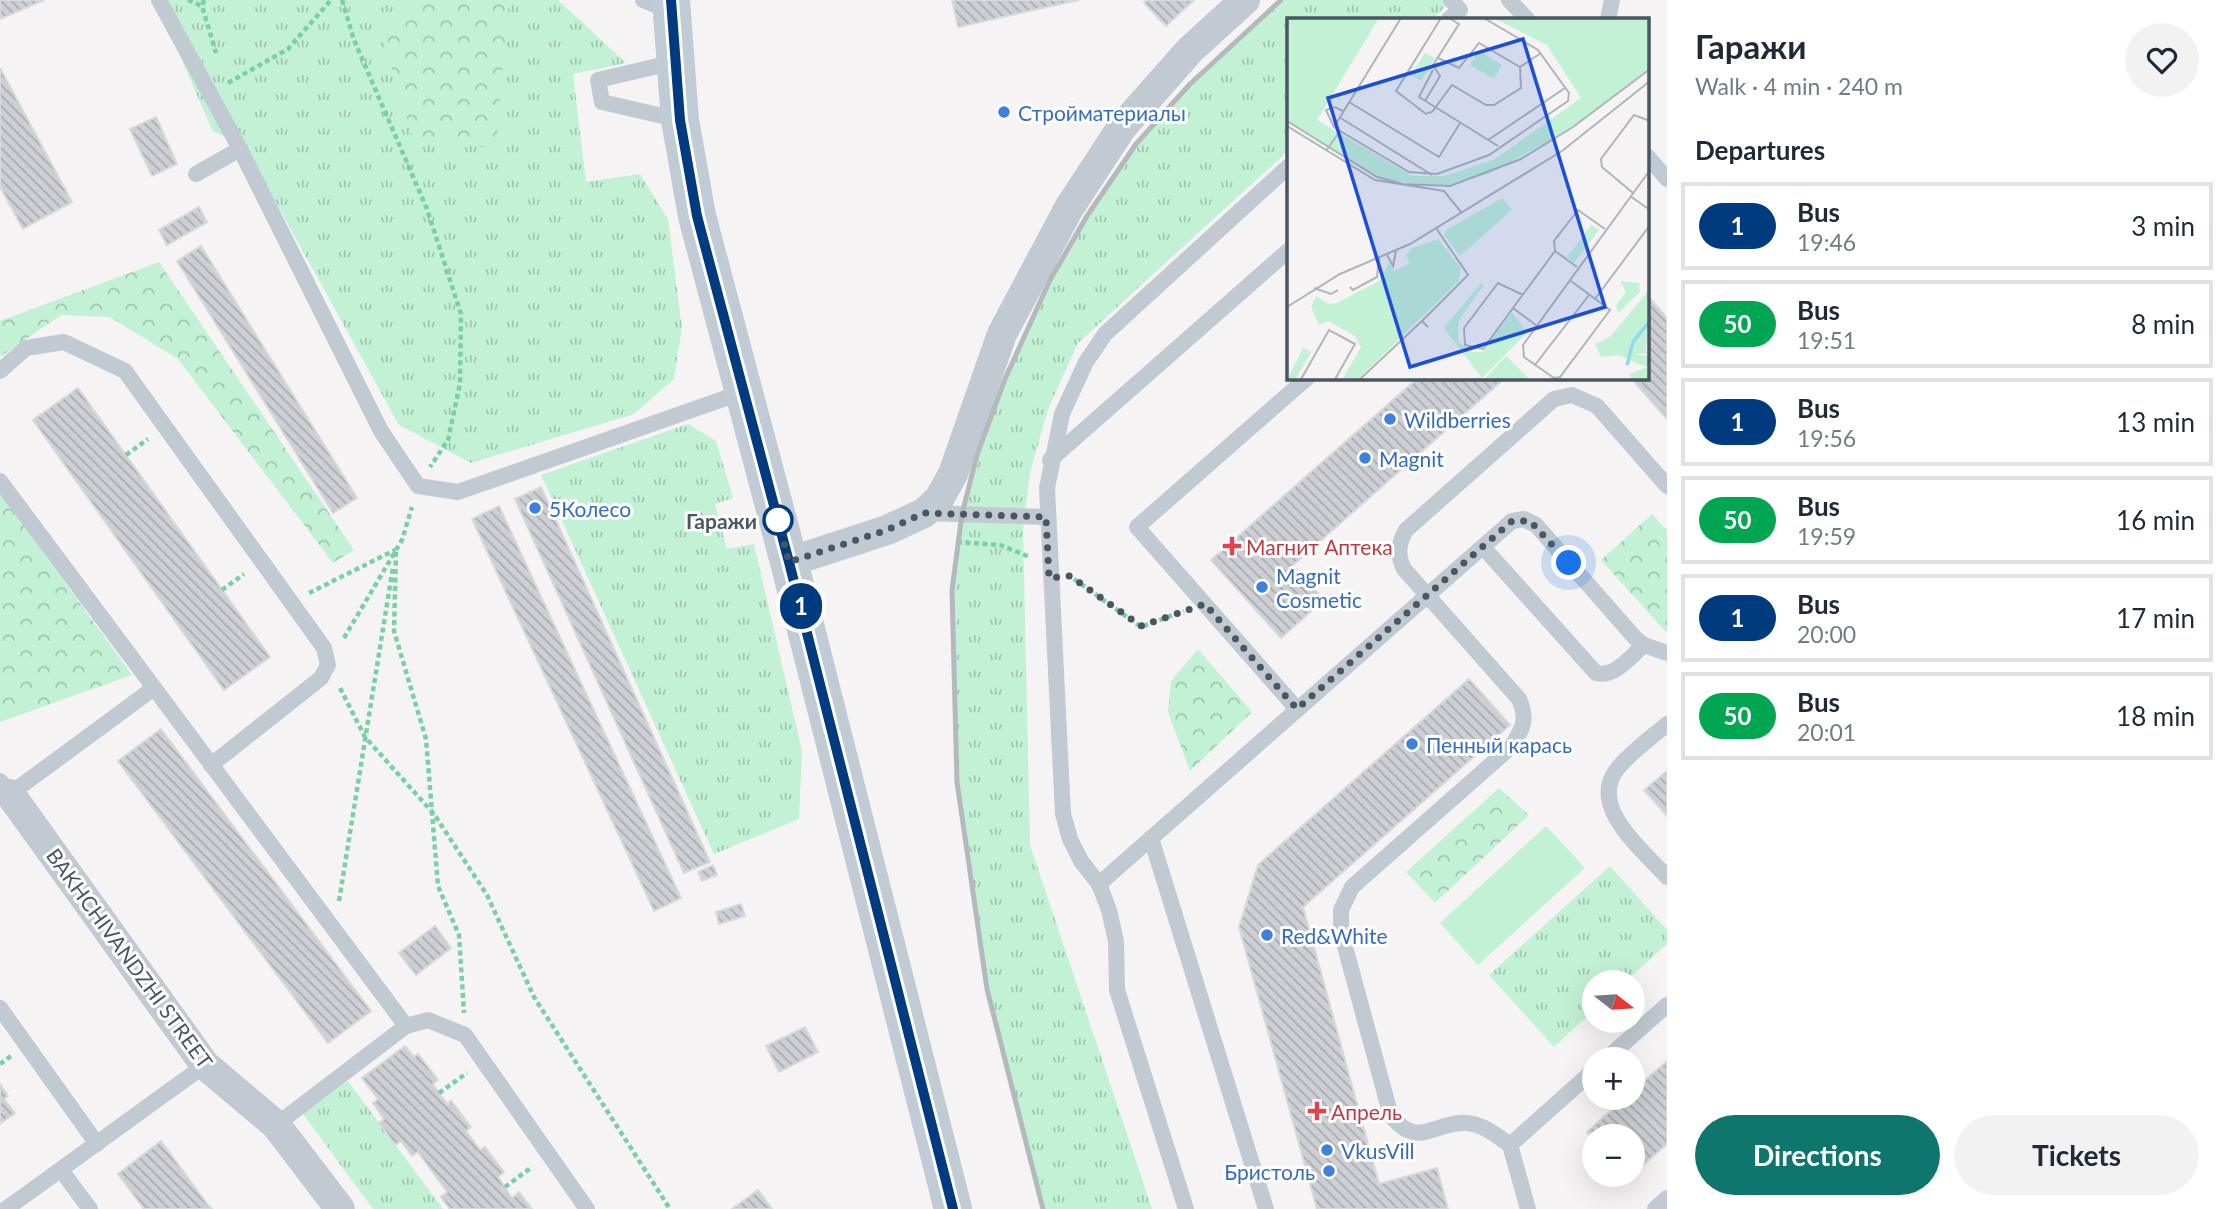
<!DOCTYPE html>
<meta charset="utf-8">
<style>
body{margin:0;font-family:Lato,sans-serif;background:#f2f2f3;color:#1f2937;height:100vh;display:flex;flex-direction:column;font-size:26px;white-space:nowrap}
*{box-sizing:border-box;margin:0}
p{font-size:23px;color:#747a83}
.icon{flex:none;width:38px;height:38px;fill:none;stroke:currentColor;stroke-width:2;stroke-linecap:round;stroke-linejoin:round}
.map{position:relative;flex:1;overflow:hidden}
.side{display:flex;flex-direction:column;background:#fff;width:560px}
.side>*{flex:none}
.badge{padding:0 14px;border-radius:23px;font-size:24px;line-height:46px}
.needle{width:46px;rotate:107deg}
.controls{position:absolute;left:1582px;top:970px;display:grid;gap:14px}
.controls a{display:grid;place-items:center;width:63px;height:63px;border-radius:50%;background:#fff;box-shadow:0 7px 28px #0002;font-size:35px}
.you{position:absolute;width:35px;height:35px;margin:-18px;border:5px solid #fff;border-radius:50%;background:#1a73e8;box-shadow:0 0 0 10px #1a73e833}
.map>.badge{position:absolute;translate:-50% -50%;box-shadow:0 0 0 4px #fff}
h2{padding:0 28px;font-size:26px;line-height:63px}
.round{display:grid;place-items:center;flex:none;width:74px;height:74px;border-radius:37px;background:#f2f2f3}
.headline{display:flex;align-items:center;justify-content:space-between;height:119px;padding:0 28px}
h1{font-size:33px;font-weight:700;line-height:52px}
.button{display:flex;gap:14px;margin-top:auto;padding:14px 28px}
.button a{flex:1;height:80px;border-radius:42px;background:#0f766e;color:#fff;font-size:28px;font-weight:700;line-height:80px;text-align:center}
.button a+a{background:#f2f2f3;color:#1f2937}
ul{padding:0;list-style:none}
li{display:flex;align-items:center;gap:21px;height:88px;margin:0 14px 10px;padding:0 14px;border:4px solid #e0e1e3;border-radius:0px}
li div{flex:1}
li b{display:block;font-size:26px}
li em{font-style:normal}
li .badge{min-width:77px;font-weight:700;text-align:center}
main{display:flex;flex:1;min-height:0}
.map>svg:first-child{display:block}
.grass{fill:url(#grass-tufts)}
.forest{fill:url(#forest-crowns)}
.pitch{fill:#c3f1d5}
.building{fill:url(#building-back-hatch);stroke:#d7d9de;stroke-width:2}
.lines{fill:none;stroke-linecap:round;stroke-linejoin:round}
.path{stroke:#7ad0a6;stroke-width:4.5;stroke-dasharray:5 3.5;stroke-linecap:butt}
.lane{stroke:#c1cad2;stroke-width:16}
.street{stroke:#c1cad2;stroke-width:30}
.secondary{stroke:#c1cbd6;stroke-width:38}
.rail{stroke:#b5b8bd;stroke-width:5}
.line-casing{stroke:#fff;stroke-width:16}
.line{stroke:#003b80;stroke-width:10}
.walk{stroke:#4a5661;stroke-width:7;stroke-dasharray:0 12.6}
.shop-dot{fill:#3f7fe0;stroke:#fff;stroke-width:2.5}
.stop-dot{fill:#fff;stroke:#003b80;stroke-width:3.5}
.health-dot{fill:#e0444e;stroke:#fff;stroke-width:2.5}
.labels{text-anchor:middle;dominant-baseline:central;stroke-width:6;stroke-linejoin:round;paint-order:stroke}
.shop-label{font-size:21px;fill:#366cbe;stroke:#fff;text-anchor:start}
.stop-label{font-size:21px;font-weight:bold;fill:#4a5661;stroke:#fff;text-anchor:end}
.health-label{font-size:21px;fill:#be3a42;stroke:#fff;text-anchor:start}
.street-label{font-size:21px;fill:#4a5661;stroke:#fff}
.inset-river{fill:none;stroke:#90daee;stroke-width:3.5}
.inset-road{fill:none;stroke:#b1b4b9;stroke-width:2}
.view{fill:#1d4ed8;fill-opacity:0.15;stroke:#1d4ed8;stroke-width:3.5}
.inset-edge{fill:none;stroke:#4a5661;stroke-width:3.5}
</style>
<main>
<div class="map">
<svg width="1667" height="1209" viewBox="0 0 1667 1209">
<defs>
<pattern id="grass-tufts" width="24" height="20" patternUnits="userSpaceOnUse" patternTransform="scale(1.75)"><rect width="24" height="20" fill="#c3f1d5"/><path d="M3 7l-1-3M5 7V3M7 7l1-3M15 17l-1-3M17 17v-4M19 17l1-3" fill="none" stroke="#a0c6b0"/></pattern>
<pattern id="forest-crowns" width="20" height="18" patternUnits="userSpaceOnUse" patternTransform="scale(1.75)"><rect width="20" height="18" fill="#c3f1d5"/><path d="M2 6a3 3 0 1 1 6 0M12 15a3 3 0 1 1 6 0" fill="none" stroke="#a0c6b0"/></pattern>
<pattern id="building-back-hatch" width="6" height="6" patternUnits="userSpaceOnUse" patternTransform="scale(1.75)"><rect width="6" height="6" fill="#cdcfd5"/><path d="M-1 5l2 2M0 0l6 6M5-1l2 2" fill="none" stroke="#a8abb0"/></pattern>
</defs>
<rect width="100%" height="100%" fill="#f5f3f3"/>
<g class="grass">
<path d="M156,0H558L626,63L573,74L586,182L640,174L668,219L682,328L674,379L634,414L471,463L399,425L242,141L213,132Z"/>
<path d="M1281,0H1453L1432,19H1289V150L1078,343L1048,409L1030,473L1023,529L1030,845L1152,1209H1043L987,989L957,782L952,590L962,514L977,455L1005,379L1050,280L1087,216L1136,144L1190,84Z"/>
<path d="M688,424L716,441L733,498L715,504L727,549L754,544L802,751L799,819L714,854L541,475Z"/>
<path d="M1610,866L1667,930V944L1625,982H1594V1010L1554,1047L1489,975Z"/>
<path d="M348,1081L443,1209H373L303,1114Z"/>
</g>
<g class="forest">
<path d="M405,0H509L495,149L413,138L384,42Z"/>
<path d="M159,262L354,550L333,563L178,359L110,317L61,315L0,357V321Z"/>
<path d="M0,493L132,675L0,722Z"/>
<path d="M1652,514L1667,531V633L1601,560Z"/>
<path d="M1198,649L1252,712L1190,771L1168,712L1171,681Z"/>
<path d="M1499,788L1529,815L1435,903L1406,872Z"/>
</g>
<path class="pitch" d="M1546,826L1585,868L1478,965L1440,923Z"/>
<g class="building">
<path d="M0,0H44L0,19Z"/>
<path d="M952,0H1079L958,27Z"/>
<path d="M1147,0H1194L1166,26L1144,3Z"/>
<path d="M0,68L72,202L23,229L0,187Z"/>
<path d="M156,117L177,164L152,176L130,129Z"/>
<path d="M199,207L207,222L167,245L159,230Z"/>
<path d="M201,246L357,498L333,513L177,261Z"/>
<path d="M1648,296L1667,318V419L1631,378H1648Z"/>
<path d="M1418,378H1505L1293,565L1324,600L1281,638L1211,560Z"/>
<path d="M78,388L270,657L224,690L33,420Z"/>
<path d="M541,487L710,862L684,873L515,499Z"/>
<path d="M499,506L681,898L654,911L472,519Z"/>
<path d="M1469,679L1510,725L1303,907L1379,1184L1437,1168L1448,1209H1317L1239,927L1258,865Z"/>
<path d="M161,729L371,1011L328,1043L118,761Z"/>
<path d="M1667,771V816L1644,790Z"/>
<path d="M713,865L717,875L702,881L698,872Z"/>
<path d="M741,904L745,916L719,924L716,912Z"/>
<path d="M435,926L451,948L416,975L399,953Z"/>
<path d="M805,1027L818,1052L779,1072L766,1046Z"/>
<path d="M405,1046L414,1057L418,1054L438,1080L433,1084L447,1104L451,1101L471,1127L466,1131L480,1150L485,1147L504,1172L498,1177L512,1198L519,1192L532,1209H450L441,1197L447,1192L418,1152L412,1156L401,1141L395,1145L379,1123L384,1119L373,1103L378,1099L362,1078Z"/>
<path d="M1667,1061V1144L1633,1174V1136H1594V1140L1587,1132L1626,1097H1633V1091Z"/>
<path d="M0,1084L8,1096L4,1099L15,1113L0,1124Z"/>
<path d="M161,1141L208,1205L212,1209H144L118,1174Z"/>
<path d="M758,1190L772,1209H732Z"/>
</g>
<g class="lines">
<g class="path">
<path d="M188,0L202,6"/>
<path d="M204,0L202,6L216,53"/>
<path d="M342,0L354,40L427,209L461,314L460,384L448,440L430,467"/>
<path d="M228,83L288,49L331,0"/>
<path d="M126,455L148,439"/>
<path d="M957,542L1000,545L1030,557"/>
<path d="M396,552L394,631L426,739L438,886L459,935L464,1013"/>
<path d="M1074,579L1141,627L1184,611"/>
<path d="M222,590L244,574"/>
<path d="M309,593L395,550"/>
<path d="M344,638L402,540L412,507"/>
<path d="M340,688L365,737L434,814L487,895L534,997L670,1209"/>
<path d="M339,901L393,567"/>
<path d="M0,1064L11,1056"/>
<path d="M439,1093L467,1073"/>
<path d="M505,1187L532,1167"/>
</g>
<g class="lane">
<path d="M159,0L240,149"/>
<path d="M643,0L670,11"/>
<path d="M1509,0L1527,19"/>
<path d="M1449,19L1460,10L1451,0"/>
<path d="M1608,19L1612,0"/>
<path d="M675,62L598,80L602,102L680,120"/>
<path d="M1648,157L1667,179"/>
<path d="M196,174L240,149L381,431L418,486L458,492L743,392"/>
<path d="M0,371L26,348L64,342L125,371L324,648L328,665L321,678L211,765"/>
<path d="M1050,460L1289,250"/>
<path d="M0,481L406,1026"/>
<path d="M926,513L1046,517"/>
<path d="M1483,547L1596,673C1615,678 1631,656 1644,645L1667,653"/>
<path d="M1297,709L1137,527L1307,378"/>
<path d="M1667,724C1651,738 1631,752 1618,768C1586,806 1644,851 1667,877"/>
<path d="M0,781L10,794L154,688"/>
<path d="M1151,838L1266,1209"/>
<path d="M1099,884L1512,521L1524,519L1536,525L1636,639L1644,645"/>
<path d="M0,1008L97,1144"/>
<path d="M1606,1059L1667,1005"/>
<path d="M276,1125L406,1026L428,1020L465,1035L587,1209"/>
<path d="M1510,1145L1594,1070"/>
<path d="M61,1170L90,1209"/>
<path d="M6,1209L205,1065"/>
<path d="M1186,1209L1117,990L1116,941L1109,910L1099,884L1081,861L1070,839L1063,814L1047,488L1062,414L1086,362L1105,334L1289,166"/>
<path d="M1528,1209L1510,1145C1496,1135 1479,1121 1460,1123C1429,1126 1417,1147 1391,1116L1341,932V910L1352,887L1512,746C1523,728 1528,719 1519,699L1404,569C1397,555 1398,544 1406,530L1554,399L1572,395L1597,406L1667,486"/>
<path d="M1655,1209L1667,1198"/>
</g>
<g class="street">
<path d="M789,562L887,530L924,513L939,499L953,474L1002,334L1069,208L1122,127L1190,50L1245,0"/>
<path d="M10,794L205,1065L276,1125L340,1209"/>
</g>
<path class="secondary" d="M671,0L680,120L697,216L789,562L953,1209"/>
<path class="rail" d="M1043,1209L987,989L957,782L952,590L962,514L977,455L1005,379L1050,280L1087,216L1136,144L1190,84L1281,0"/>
</g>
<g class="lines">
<g class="line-casing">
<path id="line" d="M671,0L680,120L697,216L789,562L953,1209"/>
</g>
<use href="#line" class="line"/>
<path class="walk" d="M778,520L789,562L887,530L924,513L1046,517L1049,578L1070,576L1141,626L1205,604L1297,709L1512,521H1530L1569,563"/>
</g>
<g class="shop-dot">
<circle cx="1004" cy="112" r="7"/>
<circle cx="1390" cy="419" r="7"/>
<circle cx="1365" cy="458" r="7"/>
<circle cx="535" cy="508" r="7"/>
<circle cx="1262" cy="587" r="7"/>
<circle cx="1412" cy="744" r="7"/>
<circle cx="1267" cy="935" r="7"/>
<circle cx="1327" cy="1150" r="7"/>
<circle cx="1329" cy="1171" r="7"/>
</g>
<circle class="stop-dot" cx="778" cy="520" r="14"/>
<g class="health-dot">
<path d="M1228.5 535.5h7v7h7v7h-7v7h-7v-7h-7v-7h7z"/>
<path d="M1313.5 1100.5h7v7h7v7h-7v7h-7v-7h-7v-7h7z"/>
</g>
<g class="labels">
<g class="shop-label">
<text x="1018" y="112">Стройматериалы</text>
<text x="1404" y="419">Wildberries</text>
<text x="1379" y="458">Magnit</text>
<text x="549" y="508">5Колесо</text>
<text x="1276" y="575">Magnit<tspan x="1276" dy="24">Cosmetic</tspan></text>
<text x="1426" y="744">Пенный карась</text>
<text x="1281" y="935">Red&amp;White</text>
<text x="1341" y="1150">VkusVill</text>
<text x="1315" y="1171" text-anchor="end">Бристоль</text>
</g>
<g class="stop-label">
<text x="757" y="520">Гаражи</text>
</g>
<g class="health-label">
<text x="1246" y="546">Магнит Аптека</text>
<text x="1331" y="1111">Апрель</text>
</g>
<g class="street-label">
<text transform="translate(130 958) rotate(54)">BAKHCHIVANDZHI STREET</text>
</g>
</g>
<g transform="translate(1287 18)">
<rect width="362" height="362" fill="#f5f3f3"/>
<path d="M0,0H92L30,102L125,158H158L208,141L294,80L260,27L207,0H362V51L286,109L202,156L158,168L104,163L78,153L0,103ZM192,33L215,47L207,61L183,47ZM215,180L225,192L173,238L157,217L159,212ZM304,207L312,212L287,245L280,239ZM151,221L174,250L172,263L70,362H55L74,329L68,318L41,303L32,307L24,289L29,278L41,286L50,285L94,262L102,245L107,253L123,245L119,237L125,230ZM333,263L352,265L353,274L331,295L329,287L339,274ZM362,272L359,336H346L351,346L332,337L314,339L308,326L323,319Z" fill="#c3f1d5"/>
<path d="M138,35L148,40L134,63L124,57ZM122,262L125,275L111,285L93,282L84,273ZM194,265L197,267L172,302L171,323L184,334H195L225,294L240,315L195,360L157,310ZM16,330L24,334L8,362H0ZM346,336L362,338V362H345L342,356L361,349L351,346Z" fill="#c3f1d5"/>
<path d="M219,338L243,362H197Z" fill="#c3f1d5"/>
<path class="inset-river" d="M340,347L346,324L363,303"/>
<path class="inset-road" d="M154,0L109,73L139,96L145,94L165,67L199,87H207L234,70L233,49L254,35M151,40L172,50L192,25L233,49M146,52L132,79L211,128M138,83L153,58L146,47L172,6L162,0M62,84L152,139L173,105M52,99L145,157M0,103L90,159L116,166L163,168L234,141L286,109L363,51M0,108L88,162L157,173L174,194M47,109L39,92L48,89L56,93M53,113L47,109L114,0M201,122L278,70M39,133L53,113L122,154L150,156L202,137L281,83L282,75L251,32L197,0M346,175L315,149L314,141L347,97L363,103M343,178L363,192M100,237L106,248L109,233M290,249L268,233L267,223L291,192L318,211M284,263L323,292L273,359L267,360L237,339L236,327L363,152M63,269L66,272L90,259L92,240M27,270L44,276L51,272M236,277L211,265L177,310L178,327L196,331L226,290L268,233M308,281L363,207M0,289L53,256L123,226L275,133L363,63M226,290L250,308M141,309L135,303L181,257L149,210M248,347L302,277M13,363L42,312L68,326L47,363M71,363L135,303"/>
<path class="view" d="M236,21L318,289L123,349L41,80Z"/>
<rect width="362" height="362" class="inset-edge"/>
</g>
</svg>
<div class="controls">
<a><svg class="needle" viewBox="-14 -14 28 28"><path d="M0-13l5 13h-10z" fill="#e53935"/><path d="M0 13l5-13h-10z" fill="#747a83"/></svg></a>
<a>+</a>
<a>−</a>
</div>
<div class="you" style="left:1569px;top:563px"></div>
<b class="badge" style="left:801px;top:606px;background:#003b80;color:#fff">1</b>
</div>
<section class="side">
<div class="headline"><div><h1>Гаражи</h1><p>Walk · 4 min · 240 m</p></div><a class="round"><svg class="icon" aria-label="heart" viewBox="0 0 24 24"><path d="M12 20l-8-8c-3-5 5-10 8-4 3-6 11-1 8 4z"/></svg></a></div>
<h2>Departures</h2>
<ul>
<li><span class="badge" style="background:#003b80;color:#fff">1</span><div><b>Bus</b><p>19:46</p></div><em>3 min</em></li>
<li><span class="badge" style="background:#00a651;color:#fff">50</span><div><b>Bus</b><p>19:51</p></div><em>8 min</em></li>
<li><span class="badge" style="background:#003b80;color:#fff">1</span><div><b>Bus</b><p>19:56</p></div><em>13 min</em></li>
<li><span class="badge" style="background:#00a651;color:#fff">50</span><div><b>Bus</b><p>19:59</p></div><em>16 min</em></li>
<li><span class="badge" style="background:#003b80;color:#fff">1</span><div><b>Bus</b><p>20:00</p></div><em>17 min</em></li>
<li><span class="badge" style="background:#00a651;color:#fff">50</span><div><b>Bus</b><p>20:01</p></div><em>18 min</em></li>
</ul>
<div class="button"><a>Directions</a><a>Tickets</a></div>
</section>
</main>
